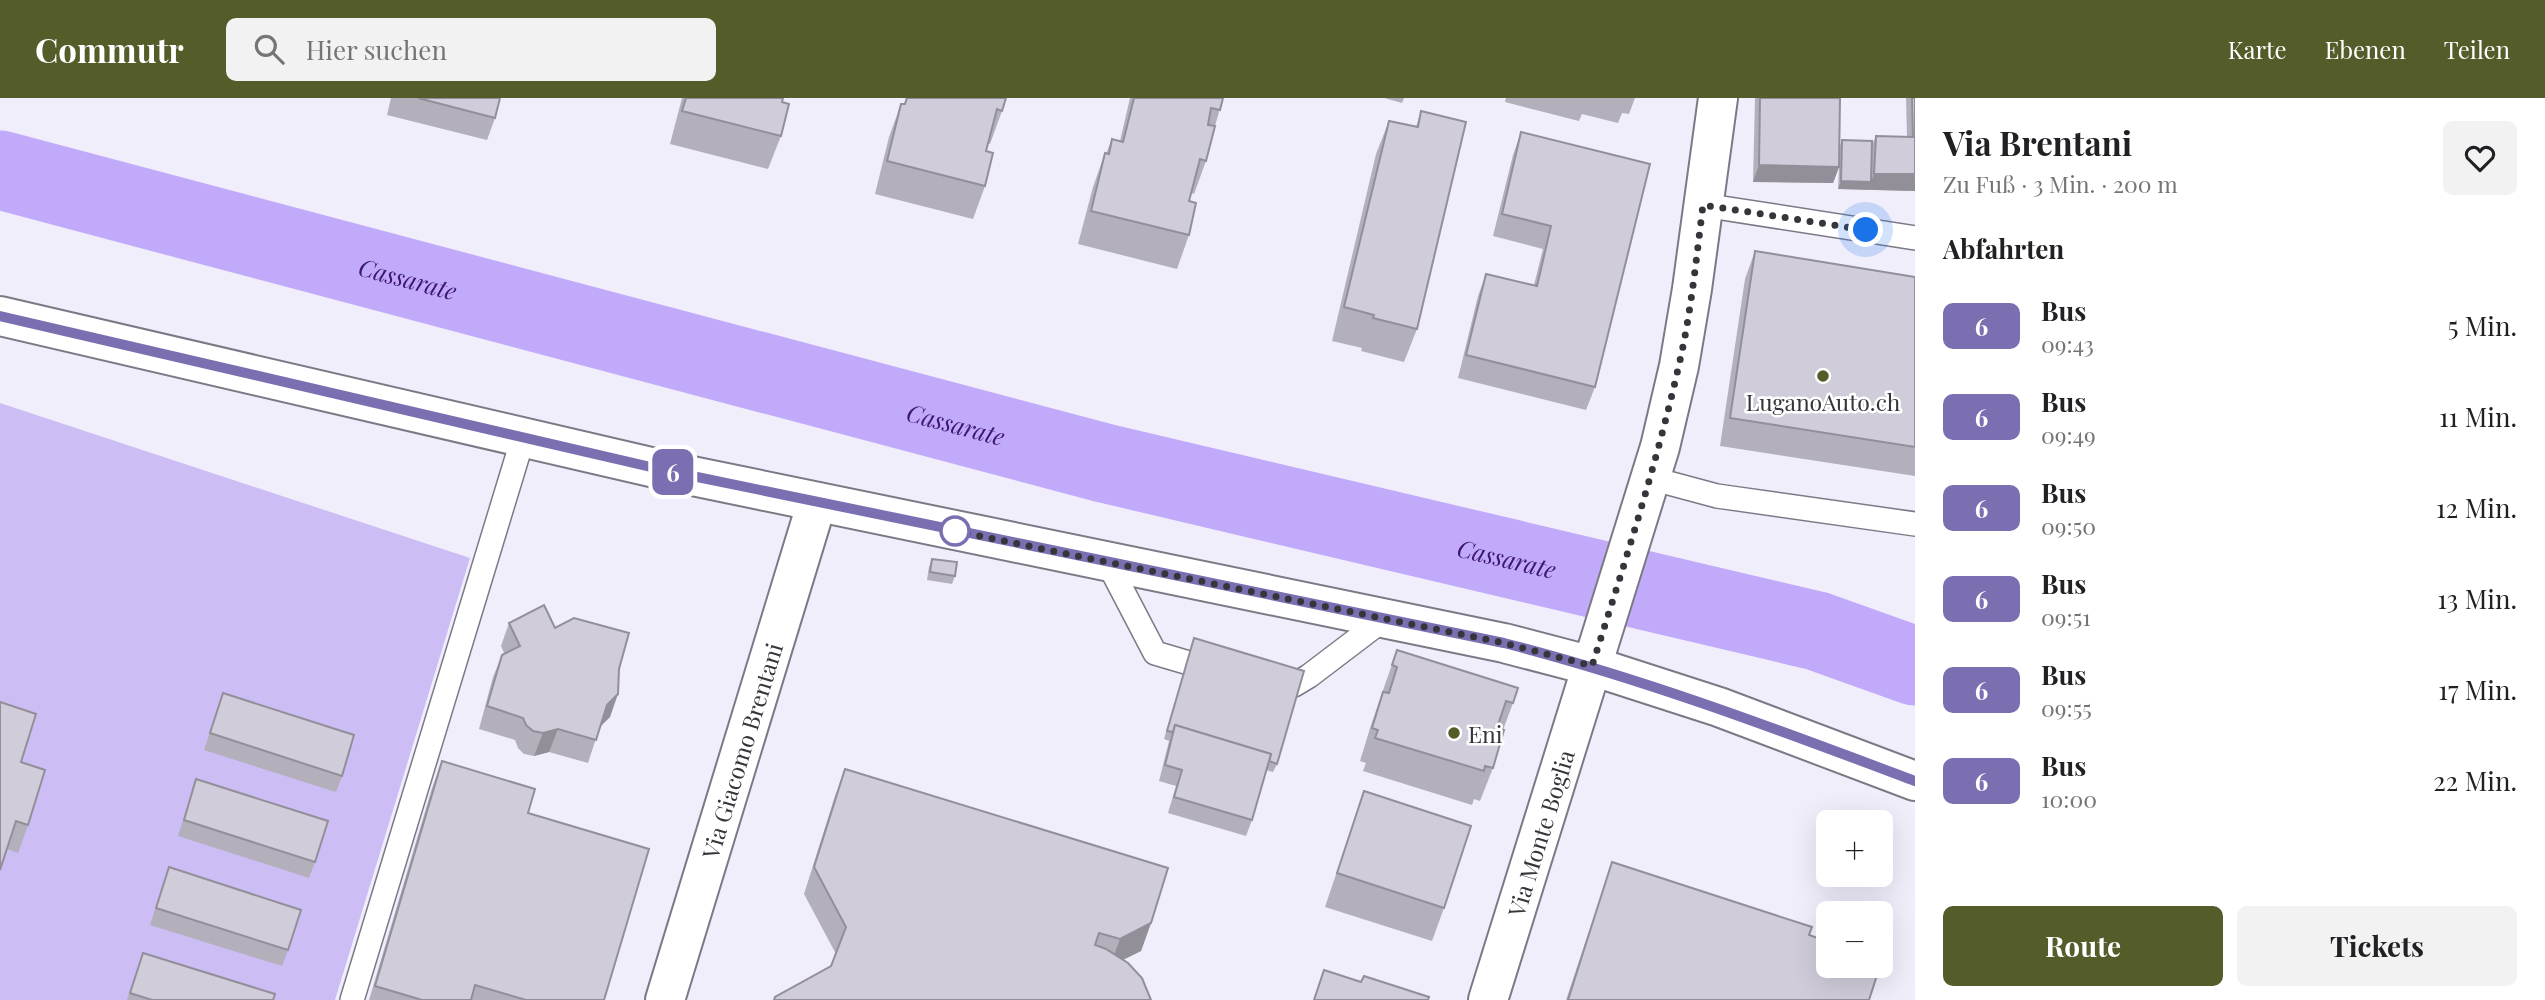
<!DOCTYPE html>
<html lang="de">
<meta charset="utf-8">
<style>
body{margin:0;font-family:"Playfair Display",serif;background:#f2f2f2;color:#202124;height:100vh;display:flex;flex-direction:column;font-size:26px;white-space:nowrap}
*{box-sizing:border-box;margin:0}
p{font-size:23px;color:#757577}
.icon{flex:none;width:38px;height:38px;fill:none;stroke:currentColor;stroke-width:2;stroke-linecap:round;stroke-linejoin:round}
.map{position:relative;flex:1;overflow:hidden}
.side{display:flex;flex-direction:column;background:#fff;width:630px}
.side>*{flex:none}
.badge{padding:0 14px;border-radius:10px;font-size:24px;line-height:46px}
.buttons{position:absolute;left:1816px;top:712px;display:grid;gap:14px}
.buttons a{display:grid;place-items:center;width:77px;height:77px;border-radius:10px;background:#fff;box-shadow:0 7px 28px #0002;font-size:35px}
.you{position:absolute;width:35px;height:35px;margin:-18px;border:5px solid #fff;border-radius:50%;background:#1a73e8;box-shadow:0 0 0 10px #1a73e833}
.map>.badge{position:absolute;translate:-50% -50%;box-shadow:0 0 0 4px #fff}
h2{padding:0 28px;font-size:26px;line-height:63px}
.round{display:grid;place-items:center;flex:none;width:74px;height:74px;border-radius:10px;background:#f2f2f2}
.overview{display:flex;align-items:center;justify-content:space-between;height:119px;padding:0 28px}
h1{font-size:33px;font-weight:700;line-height:52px}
.cta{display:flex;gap:14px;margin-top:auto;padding:14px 28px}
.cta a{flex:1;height:80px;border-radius:10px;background:#545c2a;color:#fff;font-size:28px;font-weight:700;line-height:80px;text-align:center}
.cta a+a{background:#f2f2f2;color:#202124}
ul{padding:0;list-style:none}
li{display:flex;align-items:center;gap:21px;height:91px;padding:0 28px}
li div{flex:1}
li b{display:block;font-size:26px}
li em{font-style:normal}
li .badge{min-width:77px;font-weight:700;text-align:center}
header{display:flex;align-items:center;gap:42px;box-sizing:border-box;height:98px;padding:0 35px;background:#545c2a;color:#fff}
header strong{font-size:33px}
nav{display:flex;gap:38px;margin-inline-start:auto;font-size:24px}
.search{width:490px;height:63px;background:#f2f2f2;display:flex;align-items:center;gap:18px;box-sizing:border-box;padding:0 24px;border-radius:10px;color:#757577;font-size:26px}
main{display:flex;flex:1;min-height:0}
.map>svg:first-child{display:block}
.green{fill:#ccbdf5}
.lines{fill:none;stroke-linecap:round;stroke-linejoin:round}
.river{stroke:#c1aafa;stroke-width:79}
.lane-casing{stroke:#7c7986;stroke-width:26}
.street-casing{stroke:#7c7986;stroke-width:42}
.secondary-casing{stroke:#7c7986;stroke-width:42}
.lane{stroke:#fff;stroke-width:23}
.street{stroke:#fff;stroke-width:38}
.secondary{stroke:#fff;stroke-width:38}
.wall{fill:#b3afbb}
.shaded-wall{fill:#928f99}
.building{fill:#d0ccda;stroke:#928f99;stroke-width:2}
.line-casing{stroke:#fff;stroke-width:16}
.line{stroke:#7b6fb1;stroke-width:10}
.walk{stroke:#36353b;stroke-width:7;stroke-dasharray:0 12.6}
.poi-dot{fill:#545c2a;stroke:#fff;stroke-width:2.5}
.stop-dot{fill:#fff;stroke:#7b6fb1;stroke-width:3.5}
.labels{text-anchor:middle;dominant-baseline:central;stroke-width:5;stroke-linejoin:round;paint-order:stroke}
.poi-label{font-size:23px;fill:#36353b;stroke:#fff}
.street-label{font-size:23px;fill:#36353b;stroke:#fff}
.water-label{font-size:24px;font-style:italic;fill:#3d1672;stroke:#fff}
</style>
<header>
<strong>Commutr</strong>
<div class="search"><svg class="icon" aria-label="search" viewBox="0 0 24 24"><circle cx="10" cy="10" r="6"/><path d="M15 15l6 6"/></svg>Hier suchen</div>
<nav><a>Karte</a><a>Ebenen</a><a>Teilen</a></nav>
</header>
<main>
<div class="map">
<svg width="1915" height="902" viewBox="0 0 1915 902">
<rect width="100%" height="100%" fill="#f1eefc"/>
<path class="green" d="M0,305L470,460L335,902H0Z"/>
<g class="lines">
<path class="river" id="s1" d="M0,72L1104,365L1817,533L1915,568"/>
<g class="lane-casing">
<g id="lane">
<path d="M1703,107L1915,140"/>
<path d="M1650,380L1717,398L1915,426"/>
<path d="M1108,465L1155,555L1216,573"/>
<path d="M1273,588L1294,587L1309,578L1384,521"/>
<path d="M352,902L523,340"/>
</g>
</g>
<g class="street-casing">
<g id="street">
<path id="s2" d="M665,902L817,404"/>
<path id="s3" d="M1488,902L1592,568"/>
</g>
</g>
<g class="secondary-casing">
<g id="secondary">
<path d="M0,218L668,373L1504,545L1592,568L1719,609L1915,683"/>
<path d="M1592,568L1660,349L1679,268L1692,191L1718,0"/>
</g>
</g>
<use href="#lane" class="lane"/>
<use href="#street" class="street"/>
<use href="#secondary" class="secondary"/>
</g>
<g class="wall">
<path d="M391,0H500L495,20L487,42L387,17Z"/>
<path d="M682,0H783L781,38L768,71L670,46Z"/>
<path d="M906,0H1006L1002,13L990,46L988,45L986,53L985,88L973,121L875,96L889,39L901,6H904Z"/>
<path d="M1130,0H1223L1215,28L1206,63L1194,96L1191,95L1189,103V137L1177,171L1078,146L1093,89L1105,55L1106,56L1112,41L1120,43Z"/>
<path d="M1384,0H1404L1402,5Z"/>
<path d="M1506,0H1635L1629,16L1622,15L1618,25L1582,16L1579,23L1505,4Z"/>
<path d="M1755,0H1840L1839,51L1842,42L1872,47L1876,38L1907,39L1906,0H1915V93L1838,91L1839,69L1833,85L1753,84Z"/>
<path d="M1421,13L1417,231L1404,264L1361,253L1362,250L1332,243L1376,56L1389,23L1416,29Z"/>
<path d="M1521,34L1650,66L1595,289L1586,312L1458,280L1478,198L1486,176L1534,187L1543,151L1493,138L1513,57Z"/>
<path d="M1755,153L1915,179V378L1720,348L1745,181Z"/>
<path d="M932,461L955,478L952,486L927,482L929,469Z"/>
<path d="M509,525L555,530L619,571L610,619L600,628L588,665L549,654L534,658L524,656L518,650L515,642L479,631L493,579L502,557L504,555L501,548Z"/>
<path d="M1194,540L1277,666L1273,674L1266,672L1252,722L1246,738L1168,715L1176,688L1159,683L1169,643L1164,641Z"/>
<path d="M1397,552L1513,605L1503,632L1493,670L1480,703L1474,701L1472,707L1363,673L1366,665L1360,663L1371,627Z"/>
<path d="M223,595L342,678L336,694L204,652Z"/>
<path d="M442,663L528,715L604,902H369L432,690Z"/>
<path d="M21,664L28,727L18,755L7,751Z"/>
<path d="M845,671L1151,825L1141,853L1123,862L831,868L836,856L804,796L835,698Z"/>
<path d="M196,681L315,764L309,780L178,738Z"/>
<path d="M1364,693L1444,810L1432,843L1325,809Z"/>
<path d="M1612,764L1809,837L1869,902H1566Z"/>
<path d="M169,769L288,852L282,868L150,827Z"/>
<path d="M143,855L273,902H127Z"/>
</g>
<g class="shaded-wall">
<path d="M1759,67L1839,69L1833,85L1753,84Z"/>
<path d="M1874,76H1915V93L1838,91L1841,83L1871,84Z"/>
<path d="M618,596L610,619L599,630L607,607Z"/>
<path d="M558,631L549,654L534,658L543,635Z"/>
<path d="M1151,825L1141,853L1110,868L1120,841Z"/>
</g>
<g class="building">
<path d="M418,0H500L495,20Z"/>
<path d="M686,0H783L782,4L789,6L781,38L682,13Z"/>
<path d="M907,0H1006L1002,13L997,11L986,53L993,55L985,88L887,63L901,6H905Z"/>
<path d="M1134,0H1223L1220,12L1211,10L1208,27L1215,28L1206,63L1200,61L1189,103L1196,105L1189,137L1091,113L1105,55L1109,56L1112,41L1123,44Z"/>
<path d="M1760,0H1840L1839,69L1759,67Z"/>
<path d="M1912,0H1915V76H1874L1876,38L1913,39Z"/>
<path d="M1421,13L1466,24L1417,231L1373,220L1374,217L1344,209L1389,23L1418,29Z"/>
<path d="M1521,34L1650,66L1595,289L1466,257L1486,176L1537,188L1551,128L1502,116Z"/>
<path d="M1842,42L1872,43L1871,84L1841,83Z"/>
<path d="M1755,153L1915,179V349L1730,320Z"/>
<path d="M932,461L957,464L955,478L930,474Z"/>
<path d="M544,507L555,530L574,520L629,535L619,571L618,596L607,607L596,642L558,631L543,635L533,633L526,627L523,620L487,608L502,557L520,548L509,525Z"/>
<path d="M1194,540L1304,573L1277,666L1269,663L1271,656L1175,627L1173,634L1167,633Z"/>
<path d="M1397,552L1518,590L1513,605L1506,603L1497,630L1504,632L1493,670L1485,668L1484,673L1375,640L1378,632L1372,630L1383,594L1389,595L1397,569L1392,567Z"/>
<path d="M223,595L354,637L342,678L210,635Z"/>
<path d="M0,604L36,616L21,664L45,672L28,727L16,723L0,772Z"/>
<path d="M1175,627L1271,656L1252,722L1174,699L1182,672L1165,667Z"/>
<path d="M442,663L535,691L528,715L649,751L604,902H526L475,887L471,902H422L375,888Z"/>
<path d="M845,671L1168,770L1151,825L1120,841L1099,835L1095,847L1106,851L1128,865L1142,880L1151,902H774L775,899L831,868L846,829L814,769Z"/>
<path d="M196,681L328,723L315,764L184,722Z"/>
<path d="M1364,693L1471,728L1444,810L1337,775Z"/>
<path d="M1612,764L1812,829L1809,837L1829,844V868H1880L1869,902H1568Z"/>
<path d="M169,769L301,812L288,852L156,810Z"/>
<path d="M143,855L275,896L273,902H152L130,895Z"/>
<path d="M1324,872L1361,884L1364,878L1429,899L1428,902H1314Z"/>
</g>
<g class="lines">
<g class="line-casing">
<path id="line" d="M0,218L668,373L1504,545C1645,581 1779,632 1915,683"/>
</g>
<use href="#line" class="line"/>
<path class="walk" d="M955,433L1504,545L1592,568C1623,470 1655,372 1678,271C1691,217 1696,162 1703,107L1866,132"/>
</g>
<g class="poi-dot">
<circle cx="1823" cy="278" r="7"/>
<circle cx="1454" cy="635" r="7"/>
</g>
<circle class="stop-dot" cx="955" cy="433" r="14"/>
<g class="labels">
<g class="poi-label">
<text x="1823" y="303">LuganoAuto.ch</text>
<text x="1468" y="635" text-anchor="start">Eni</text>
</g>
<g class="street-label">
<text stroke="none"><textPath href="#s2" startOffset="261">Via Giacomo Brentani</textPath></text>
<text stroke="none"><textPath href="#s3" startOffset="175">Via Monte Boglia</textPath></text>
</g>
<g class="water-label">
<text stroke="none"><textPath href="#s1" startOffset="422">Cassarate</textPath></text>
<text stroke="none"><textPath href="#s1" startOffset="989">Cassarate</textPath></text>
<text stroke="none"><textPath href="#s1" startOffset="1556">Cassarate</textPath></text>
</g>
</g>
</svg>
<div class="buttons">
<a>+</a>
<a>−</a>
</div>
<div class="you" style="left:1866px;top:132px"></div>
<b class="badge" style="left:673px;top:374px;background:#7b6fb1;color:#fff">6</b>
</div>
<section class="side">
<div class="overview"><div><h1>Via Brentani</h1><p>Zu Fuß · 3 Min. · 200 m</p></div><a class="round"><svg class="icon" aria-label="heart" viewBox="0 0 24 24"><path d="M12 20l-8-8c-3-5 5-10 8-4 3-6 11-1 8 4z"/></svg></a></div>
<h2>Abfahrten</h2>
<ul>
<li><span class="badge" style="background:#7b6fb1;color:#fff">6</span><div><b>Bus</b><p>09:43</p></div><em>5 Min.</em></li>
<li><span class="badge" style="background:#7b6fb1;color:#fff">6</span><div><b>Bus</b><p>09:49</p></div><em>11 Min.</em></li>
<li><span class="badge" style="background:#7b6fb1;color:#fff">6</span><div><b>Bus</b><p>09:50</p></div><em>12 Min.</em></li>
<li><span class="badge" style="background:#7b6fb1;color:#fff">6</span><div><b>Bus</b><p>09:51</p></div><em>13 Min.</em></li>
<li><span class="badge" style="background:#7b6fb1;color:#fff">6</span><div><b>Bus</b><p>09:55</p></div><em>17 Min.</em></li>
<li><span class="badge" style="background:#7b6fb1;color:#fff">6</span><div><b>Bus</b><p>10:00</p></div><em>22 Min.</em></li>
</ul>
<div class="cta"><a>Route</a><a>Tickets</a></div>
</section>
</main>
